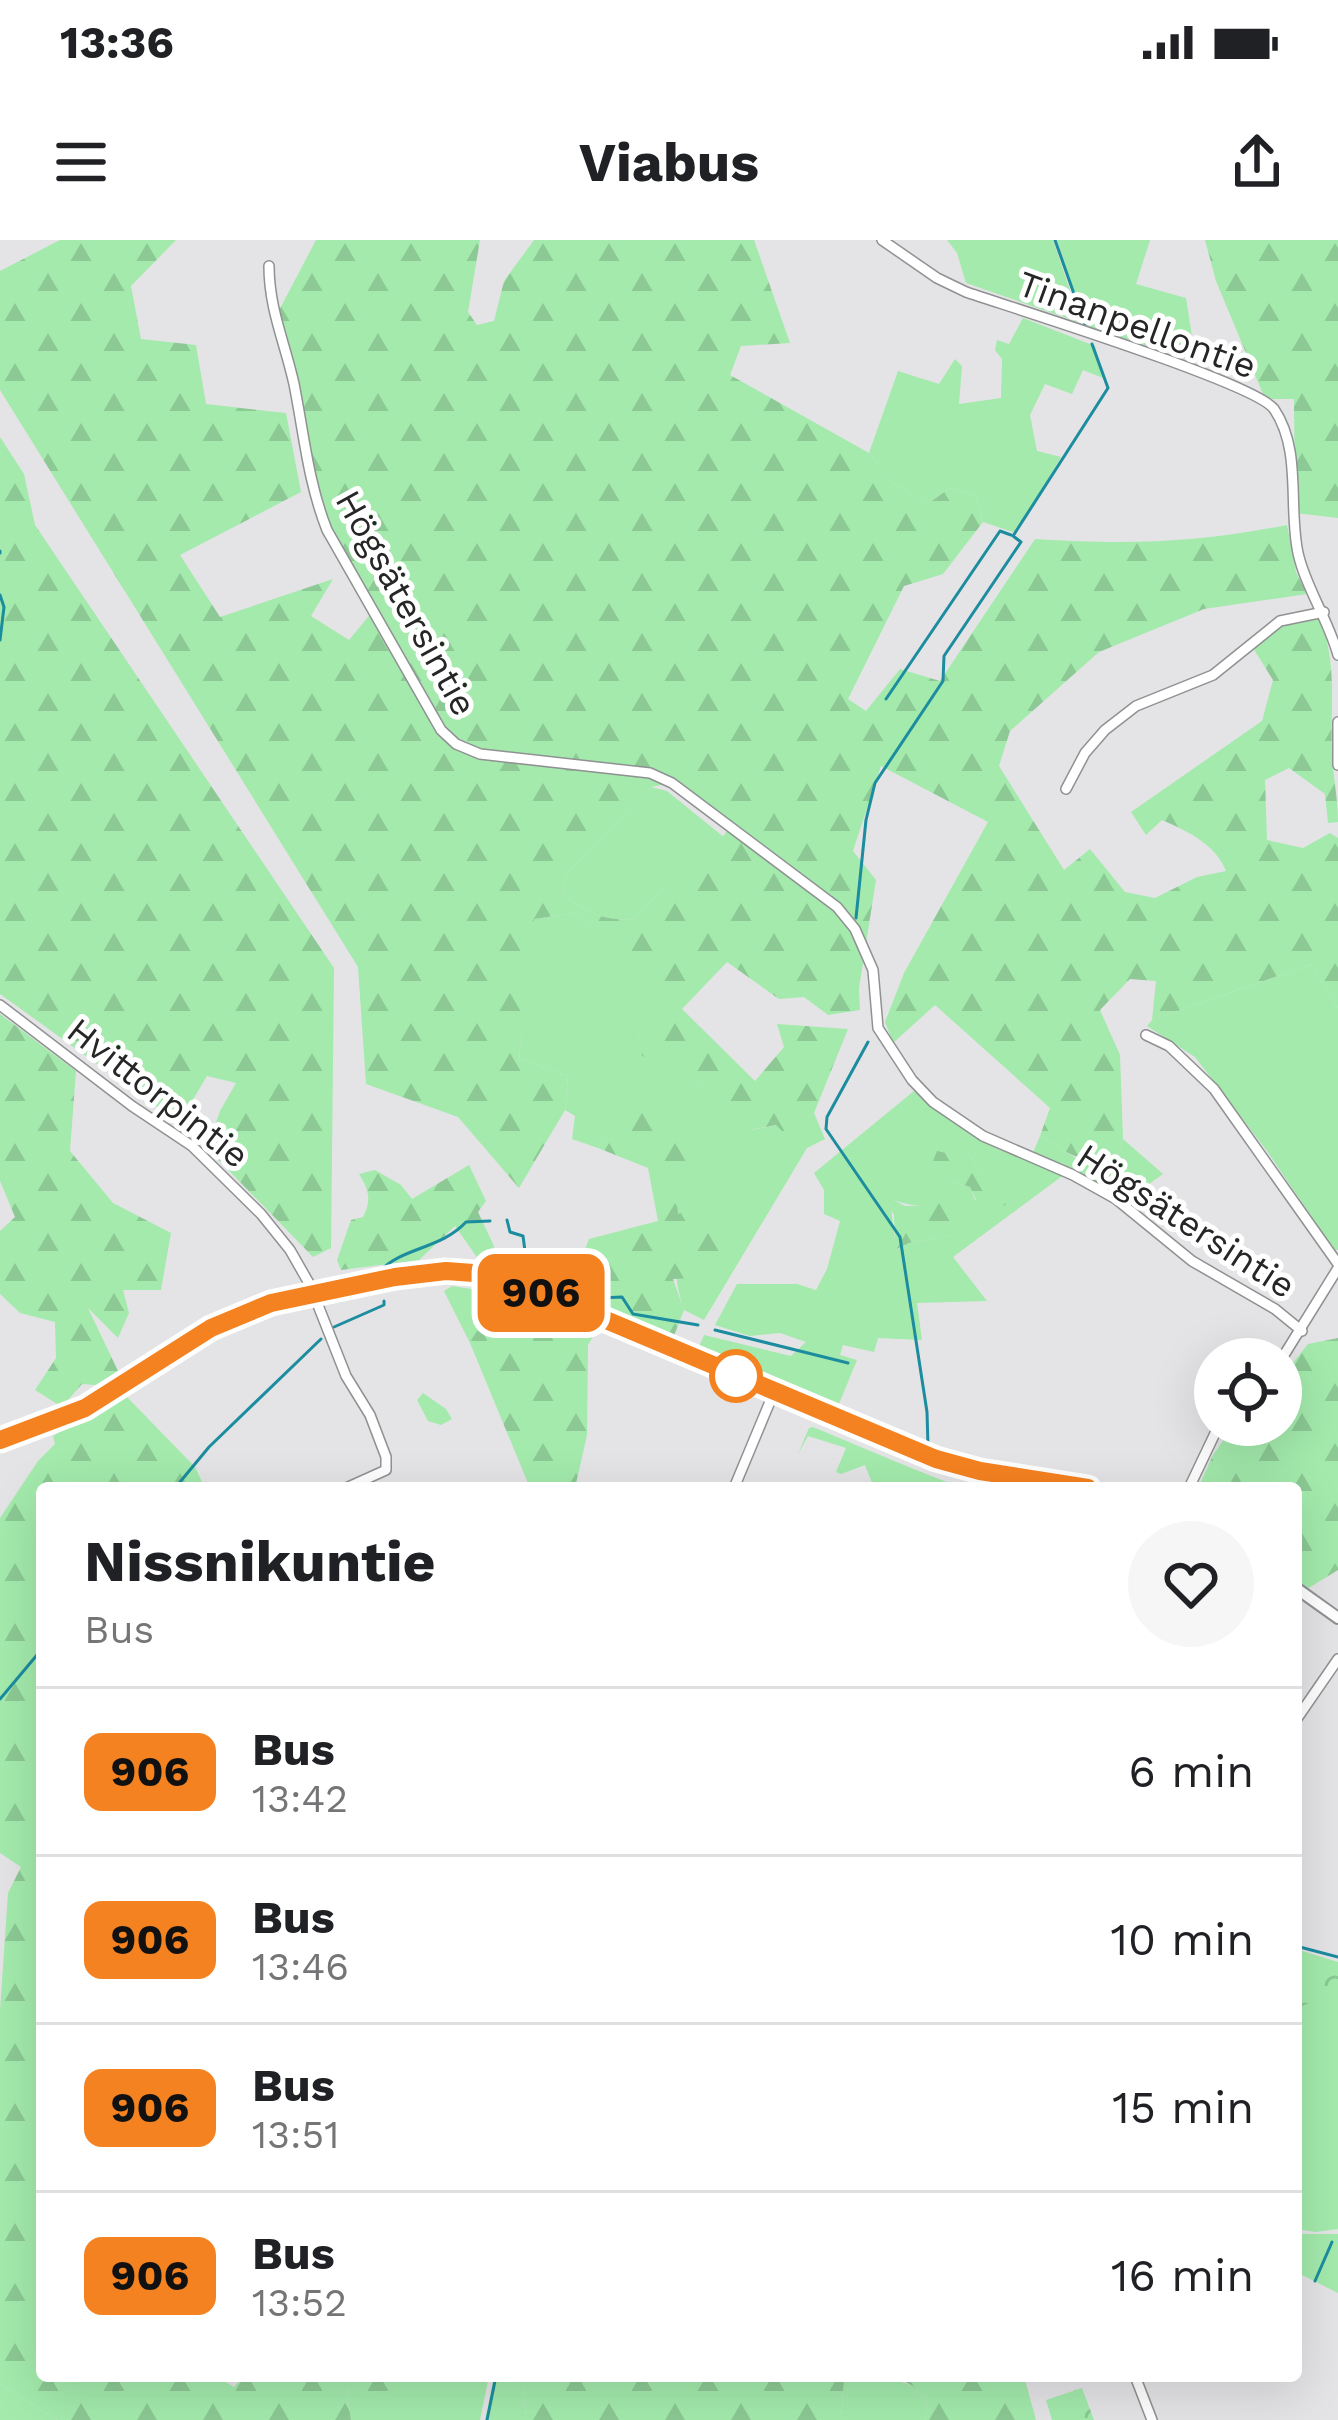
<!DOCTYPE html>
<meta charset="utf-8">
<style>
body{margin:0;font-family:"Work Sans",sans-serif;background:#f6f6f6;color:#202124;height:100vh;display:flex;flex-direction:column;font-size:45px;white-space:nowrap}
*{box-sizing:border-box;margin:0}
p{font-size:39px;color:#757577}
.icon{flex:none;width:66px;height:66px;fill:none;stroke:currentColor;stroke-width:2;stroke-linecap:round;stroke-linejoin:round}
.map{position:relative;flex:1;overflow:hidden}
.panel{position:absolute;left:36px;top:1242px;width:1266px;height:900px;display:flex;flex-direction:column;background:#fff;border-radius:12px;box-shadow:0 12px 48px #0002}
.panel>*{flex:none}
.badge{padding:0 24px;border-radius:18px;font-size:42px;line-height:78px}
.controls{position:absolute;left:1194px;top:1098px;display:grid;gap:24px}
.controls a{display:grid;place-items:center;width:108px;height:108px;border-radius:50%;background:#fff;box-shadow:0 12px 48px #0002;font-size:60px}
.map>.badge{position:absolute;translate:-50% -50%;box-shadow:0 0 0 6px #fff}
.round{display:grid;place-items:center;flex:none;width:126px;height:126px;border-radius:63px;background:#f6f6f6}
.overview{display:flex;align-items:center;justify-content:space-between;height:204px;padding:0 48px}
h1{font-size:57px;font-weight:700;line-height:90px}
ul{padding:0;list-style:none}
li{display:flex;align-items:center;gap:36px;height:168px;padding:0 48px;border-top:3px solid #e0e0e0}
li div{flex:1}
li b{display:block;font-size:45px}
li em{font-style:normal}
li .badge{min-width:132px;font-weight:700;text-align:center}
.status{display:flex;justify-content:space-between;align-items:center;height:84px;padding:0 60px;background:#fff;direction:ltr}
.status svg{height:33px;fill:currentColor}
header{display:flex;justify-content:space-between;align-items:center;height:156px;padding:0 48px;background:#fff;font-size:54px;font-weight:700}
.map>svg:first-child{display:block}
.grass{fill:#a3eaac;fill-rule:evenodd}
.forest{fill:url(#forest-firs);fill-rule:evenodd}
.park{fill:url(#park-crowns)}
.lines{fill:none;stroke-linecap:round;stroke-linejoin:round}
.stream{stroke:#1c8c9f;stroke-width:3}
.minor-casing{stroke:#909193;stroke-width:12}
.tertiary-casing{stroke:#909193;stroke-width:14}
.minor{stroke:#fff;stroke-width:9}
.tertiary{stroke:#fff;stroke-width:10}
.line-casing{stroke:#fff;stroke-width:27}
.line{stroke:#f58220;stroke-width:18}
.stop-dot{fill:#fff;stroke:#f58220;stroke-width:6}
.labels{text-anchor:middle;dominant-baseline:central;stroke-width:10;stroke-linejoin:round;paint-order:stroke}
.street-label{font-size:36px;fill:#262627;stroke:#fff}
</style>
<div class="status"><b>13:36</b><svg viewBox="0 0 49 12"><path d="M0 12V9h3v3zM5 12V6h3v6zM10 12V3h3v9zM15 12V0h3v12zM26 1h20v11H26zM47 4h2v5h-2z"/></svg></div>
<header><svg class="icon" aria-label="menu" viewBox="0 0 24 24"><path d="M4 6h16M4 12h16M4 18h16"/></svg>Viabus<svg class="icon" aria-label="share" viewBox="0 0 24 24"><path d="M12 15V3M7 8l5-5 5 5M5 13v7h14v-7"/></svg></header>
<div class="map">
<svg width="1338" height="2180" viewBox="0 0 1338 2180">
<defs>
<pattern id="forest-firs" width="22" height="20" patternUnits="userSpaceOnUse" patternTransform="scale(3)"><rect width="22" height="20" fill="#a3eaac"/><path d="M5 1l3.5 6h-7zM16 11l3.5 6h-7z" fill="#8cc994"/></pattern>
<pattern id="park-crowns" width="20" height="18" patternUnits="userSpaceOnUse" patternTransform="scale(3)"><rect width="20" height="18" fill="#a3eaac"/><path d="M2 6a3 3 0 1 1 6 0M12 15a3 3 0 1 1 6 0" fill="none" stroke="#8cc994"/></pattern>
</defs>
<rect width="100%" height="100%" fill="#e4e4e6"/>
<g class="grass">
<path d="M947,0H1053L1081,83L966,43L957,13Z"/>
<path d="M1057,0H1150L1136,44L1186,58L1196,122L1085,85Z"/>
<path d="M1023,78L1095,106L1103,138L1083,130L1072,154L1045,144L1030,175L1037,211L1061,217L1016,293L983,282L976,256L950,248L929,263L893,243L869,213L898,131L939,144L955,119L962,126L959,164L1001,158L1002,119L995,110L997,100L1009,104Z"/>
<path d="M651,547L667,551L725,598L680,663L662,650L634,679C604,681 587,673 564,655L566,634Z"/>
<path d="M575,673L669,753L638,790L643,816L705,847L751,890L777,885L786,894L814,873L825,899L807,908L704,1080L684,1070C668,1024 679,988 674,941L703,923L637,842L598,908L572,899L575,876L565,870L568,836L519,819L533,679Z"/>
<path d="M1312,724L1338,768V1010H1334L1267,911L1195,817L1147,786L1152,780Z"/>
<path d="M914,851L997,909L1065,934L953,1017L987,1061L917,1063L922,1100L878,1098L874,1112L843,1105L840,1115L857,1120L836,1171L728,1122L696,1114L704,1095L791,1116L806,1102L780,1093L750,1096L715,1085L737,1044H797L816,1050L827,1029L840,981L824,974V950L814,933ZM964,908L983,934L982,979L970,947L953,942L945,930ZM890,958C913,971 937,960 960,975L954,995L909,1003L896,1010Z"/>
<path d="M1040,896L1079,920L1117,919L1123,899L1163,934L1138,952L1139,970L1033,913Z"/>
<path d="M452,1046L483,1051L527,1068C503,1071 481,1081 470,1103L444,1051Z"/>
<path d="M815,1182L838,1184L913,1216L914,1223Z"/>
<path d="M813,1187L911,1228L907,1248H874L865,1225L841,1234L836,1232L846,1208L808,1196L798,1214L809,1188Z"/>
<path d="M1296,1709L1338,1722V1989L1316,1992L1296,1989Z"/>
<path d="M1296,1994H1338V2053L1296,2032Z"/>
<path d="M376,2136H489L480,2180H351L346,2148L391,2158L393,2146Z"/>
<path d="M494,2136H522L526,2180H485Z"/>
<path d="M885,2136L913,2146L927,2163L925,2180H841L844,2139L876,2151Z"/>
<path d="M0,2144L57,2180H0Z"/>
</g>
<g class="forest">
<path d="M60,0H176L131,46L141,99L196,105L206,164L286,173L301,252L180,315L220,377L333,339L311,376L349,400L373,371L327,290L274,80L316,0H480L468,72L477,85L494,81L504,41L534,0H754L790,103L741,106L730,135L869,213L893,243L929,263L950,248L976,256L983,282L943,334L904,346L848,459L866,471L900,429L940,441L1035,299C1128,305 1196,303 1287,285L1296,332L1307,354L1204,369L1099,412L1010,491L999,526L1064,630L1090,609L1125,652L1155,658L1197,637L1226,631C1215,604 1189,592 1162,580L1146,595L1131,572L1262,481L1273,440L1253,408L1281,386L1320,378C1338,428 1330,463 1332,513C1333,537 1338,558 1338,582L1328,583L1325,554L1289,528L1265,540L1267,600L1303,608L1330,593L1338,598V768L1312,724L1152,780L1156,741L1130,739L1100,770L1120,815L1123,899L1117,919C1087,929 1065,911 1040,896L1050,868L935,765L893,803L885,782L904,733L988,582L881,526L853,611L876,640L859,748L860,770L828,775L804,757L779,759L727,722L682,769L755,841L784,807L777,784L848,789L814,873L786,895L776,885L750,890L705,847L642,816L638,790L668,753L575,673L534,679L519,819L568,836L565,870L519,948L458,877L366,844L358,727L0,150V31ZM672,543L730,586L680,662L662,650L634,679C604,681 587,673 564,655L566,634L651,547Z"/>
<path d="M1205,0H1338V278L1295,273L1294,159H1272L1263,154L1216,41Z"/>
<path d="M0,197L24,234L35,285L334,728L331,1008L313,1017L207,908L220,871L236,843L207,836L179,883L0,754Z"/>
<path d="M0,774L76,831L70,911L113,963L171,993L161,1050H123L129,1073L118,1098L88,1068L118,1131L96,1145L82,1144L62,1167L35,1150L56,1118L55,1082L20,1073L0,1054V991L15,977L0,941Z"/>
<path d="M637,841L704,923L675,941L678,974L717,959L733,985L712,1037L673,1039L684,1070L672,1101L568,1056L589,999L658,981L648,928L598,908Z"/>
<path d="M955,905L964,908L983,934L998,942L1008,963L983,979L968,967L976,960L970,947L953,942L945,931L938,942L928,934L937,911L951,914Z"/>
<path d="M469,925L486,961L478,972L494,1006V1018L481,1023L455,986L419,1020L341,1030L337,1020L351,980L363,977C372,960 369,950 359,934L375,930L401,945L412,959Z"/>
<path d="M939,956L960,975L955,995L909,1003L895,1010L894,975L886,962L890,958L905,966L929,965Z"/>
<path d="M527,1068L594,1095L588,1105L587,1195L575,1248H530L470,1103C483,1077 499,1072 527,1068Z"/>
<path d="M1338,1098V1330L1307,1349L1296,1340V1248H1198L1213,1215L1234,1185H1281V1138L1308,1104Z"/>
<path d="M126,1156L195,1227L205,1248H42V2136H216L234,2147L244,2136H376L394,2146L391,2159L346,2148L351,2180H57L0,2144V1770L8,1653L21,1627L0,1613V1278L38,1221L55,1204L53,1196Z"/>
<path d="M522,2136H885L876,2152L844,2140L841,2180H526Z"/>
<path d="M893,2136H1024L1036,2180H925L927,2163L913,2146Z"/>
</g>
<g class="park">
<path d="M423,1153L446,1169L452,1179L441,1185L428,1181L417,1160Z"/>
<path d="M901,1224L962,1248H892Z"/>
<path d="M1324,1730L1338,1735V1766L1311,1762L1296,1769V1735Z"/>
<path d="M1082,2148L1094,2180H1052L1046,2160Z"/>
</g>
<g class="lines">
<g class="stream">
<path d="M1055,0L1085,85"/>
<path d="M0,311V313"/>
<path d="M0,355L4,367L0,400"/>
<path d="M886,459L1000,291L1011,295"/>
<path d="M856,678L866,580L875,543L943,441L944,416L1021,302L1013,296L1108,148L1092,104"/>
<path d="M868,802L827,877L826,889L900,997L927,1172L928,1206"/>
<path d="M507,980L510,992L523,996L525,1011L542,1033L558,1036"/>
<path d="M380,1031C403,1007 441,1009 466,982L490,981"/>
<path d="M575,1039L588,1042L601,1058L622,1057L633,1074L698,1085"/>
<path d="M334,1087L384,1065V1061"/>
<path d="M715,1090L848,1123"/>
<path d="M175,1248L209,1207L321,1099"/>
<path d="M933,1248V1245"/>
<path d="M0,1459L42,1409"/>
<path d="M1296,1706L1338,1717"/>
<path d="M1315,2041L1332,2002"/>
<path d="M487,2180L496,2136"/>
</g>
<g class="minor-casing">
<g id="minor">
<path d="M882,0L937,38L966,52C1013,68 1255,143 1274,169C1302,210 1288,267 1298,313C1305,346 1328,379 1338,415"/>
<path d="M269,26C269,69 285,103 294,144C304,194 308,242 327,290L441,490L456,504L480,514L650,533L672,543L837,667L855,689L873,730L878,788L912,840L933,862L983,896L1073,935L1116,959L1192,1021L1275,1069L1302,1091"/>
<path d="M1338,482V525"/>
<path d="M1066,549L1085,513L1105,490L1136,466L1213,435L1280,381L1324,372"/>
<path d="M0,765L132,866L192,906L261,974L290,1010L310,1045L346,1136L370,1175L386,1217V1230L346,1248"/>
<path d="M1146,795L1169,806L1214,849L1338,1024"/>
<path d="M1281,1120L1338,1028"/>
<path d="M734,1248L774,1152"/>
<path d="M1189,1248L1219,1185"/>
<path d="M1296,1480L1338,1419"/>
<path d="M1135,2136L1152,2180"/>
</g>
</g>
<g class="tertiary-casing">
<g id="tertiary">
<path d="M0,1200L85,1168L211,1088L270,1063L395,1037L445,1031L487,1034L556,1059L936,1219L980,1231L1089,1248"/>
<path d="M1296,1348L1338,1378"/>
</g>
</g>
<use href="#minor" class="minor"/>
<use href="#tertiary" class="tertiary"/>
</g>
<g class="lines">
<g class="line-casing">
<path id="line" d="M0,1200L85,1168L211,1088L271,1063L395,1037L446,1031L487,1034L556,1059L936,1219L980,1231L1088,1248"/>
</g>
<use href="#line" class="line"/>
</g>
<circle class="stop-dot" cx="736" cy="1136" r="24"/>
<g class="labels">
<g class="street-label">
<text transform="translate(1137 85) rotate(20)">Tinanpellontie</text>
<text transform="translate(406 363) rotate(61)">Högsätersintie</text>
<text transform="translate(158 853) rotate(38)">Hvittorpintie</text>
<text transform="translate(1186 981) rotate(33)">Högsätersintie</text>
</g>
</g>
</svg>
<div class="controls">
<a><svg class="icon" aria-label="locate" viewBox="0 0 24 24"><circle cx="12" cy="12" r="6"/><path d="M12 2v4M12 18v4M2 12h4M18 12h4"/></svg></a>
</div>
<b class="badge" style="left:541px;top:1053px;background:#f58220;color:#111">906</b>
<section class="panel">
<div class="overview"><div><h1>Nissnikuntie</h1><p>Bus</p></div><a class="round"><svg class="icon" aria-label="heart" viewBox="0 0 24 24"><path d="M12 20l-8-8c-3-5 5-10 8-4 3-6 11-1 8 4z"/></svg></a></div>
<ul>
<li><span class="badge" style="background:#f58220;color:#111">906</span><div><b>Bus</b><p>13:42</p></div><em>6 min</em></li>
<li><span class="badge" style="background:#f58220;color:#111">906</span><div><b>Bus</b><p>13:46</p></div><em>10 min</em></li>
<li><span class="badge" style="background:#f58220;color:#111">906</span><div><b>Bus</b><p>13:51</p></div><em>15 min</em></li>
<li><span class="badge" style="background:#f58220;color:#111">906</span><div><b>Bus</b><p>13:52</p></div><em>16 min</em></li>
</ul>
</section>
</div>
